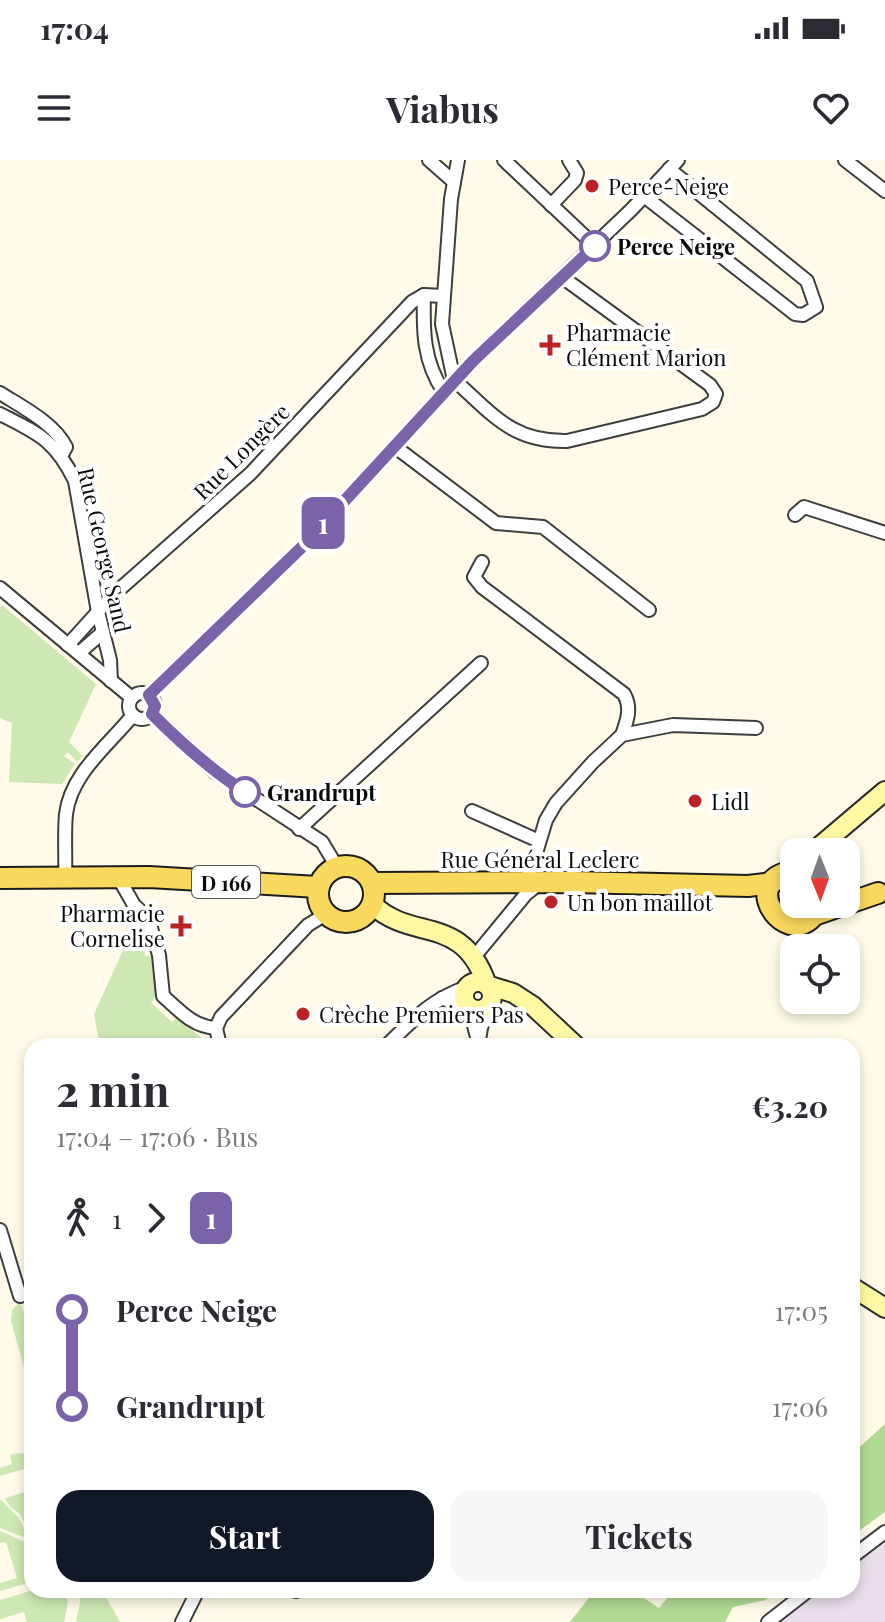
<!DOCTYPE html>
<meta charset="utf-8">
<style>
body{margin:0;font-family:"Playfair Display",serif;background:#f7f7f7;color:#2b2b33;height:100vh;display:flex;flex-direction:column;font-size:30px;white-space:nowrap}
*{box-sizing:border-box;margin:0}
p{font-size:26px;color:#7c7c81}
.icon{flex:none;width:44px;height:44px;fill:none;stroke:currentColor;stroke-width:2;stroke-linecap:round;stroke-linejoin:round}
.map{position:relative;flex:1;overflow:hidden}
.side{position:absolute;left:24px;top:878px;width:836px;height:560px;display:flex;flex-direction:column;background:#fff;border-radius:24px;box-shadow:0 4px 12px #0003}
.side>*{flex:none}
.badge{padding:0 16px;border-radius:12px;font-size:28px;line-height:52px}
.needle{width:52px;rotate:179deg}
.fabs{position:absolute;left:780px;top:678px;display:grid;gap:16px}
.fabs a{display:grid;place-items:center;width:80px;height:80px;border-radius:16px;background:#fff;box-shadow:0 4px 12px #0003;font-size:40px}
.map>.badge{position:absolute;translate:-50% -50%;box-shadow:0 0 0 4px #fff}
.legs{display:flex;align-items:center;gap:12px;height:88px;padding:0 32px;font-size:26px}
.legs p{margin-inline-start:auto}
.summary{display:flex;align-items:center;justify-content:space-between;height:136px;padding:0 32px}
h1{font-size:44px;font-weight:700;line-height:60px}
.button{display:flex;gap:16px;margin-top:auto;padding:16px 32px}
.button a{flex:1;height:92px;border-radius:24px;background:#111827;color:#fff;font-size:32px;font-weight:700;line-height:92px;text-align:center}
.button a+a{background:#f7f7f7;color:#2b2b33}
ul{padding:0 32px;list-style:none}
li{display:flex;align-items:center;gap:28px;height:96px;font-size:30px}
li i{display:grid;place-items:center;width:12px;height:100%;margin:0 10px;background:currentColor}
li i::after{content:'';width:20px;height:20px;margin:-10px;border:6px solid;border-radius:50%;background:#fff}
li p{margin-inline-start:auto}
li:first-child i{background:linear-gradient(#0000 50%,currentColor 0)}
li:last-child i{background:linear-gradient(currentColor 50%,#0000 0)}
.status{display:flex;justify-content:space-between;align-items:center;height:56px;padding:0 40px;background:#fff;direction:ltr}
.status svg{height:22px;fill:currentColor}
header{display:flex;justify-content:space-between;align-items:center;height:104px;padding:0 32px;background:#fff;font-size:36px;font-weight:700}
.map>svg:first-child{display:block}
.industrial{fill:#e9deea}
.green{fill:#cde8b3}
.forest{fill:#b0d992}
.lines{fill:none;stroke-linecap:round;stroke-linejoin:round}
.street-casing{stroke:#3e3e3e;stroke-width:16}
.secondary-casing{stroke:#2d2d2d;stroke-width:22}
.primary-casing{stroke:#1c1c1c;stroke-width:24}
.street{stroke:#fff;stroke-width:12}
.secondary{stroke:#fff8a3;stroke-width:18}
.primary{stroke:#f9d85e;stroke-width:20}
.line-1-casing{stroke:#fff;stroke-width:18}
.line-1{stroke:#7a63a9;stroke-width:12}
.poi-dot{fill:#ba2326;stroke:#fff;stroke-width:3}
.stop-1-dot{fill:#fff;stroke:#7a63a9;stroke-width:4}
.labels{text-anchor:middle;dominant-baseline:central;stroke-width:8;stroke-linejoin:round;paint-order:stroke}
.shield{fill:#fff;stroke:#545454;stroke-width:2}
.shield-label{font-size:20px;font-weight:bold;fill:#0b0b0b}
.poi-label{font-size:22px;fill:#0b0b0b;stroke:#fff;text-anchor:start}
.stop-label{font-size:22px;font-weight:bold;fill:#0b0b0b;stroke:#fff;text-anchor:start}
.street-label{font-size:22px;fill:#0b0b0b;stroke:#fff}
</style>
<div class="status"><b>17:04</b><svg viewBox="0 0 49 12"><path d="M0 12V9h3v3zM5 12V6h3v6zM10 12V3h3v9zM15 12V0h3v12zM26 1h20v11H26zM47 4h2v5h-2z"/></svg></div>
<header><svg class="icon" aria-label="menu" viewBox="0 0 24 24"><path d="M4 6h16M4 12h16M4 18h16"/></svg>Viabus<svg class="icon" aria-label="heart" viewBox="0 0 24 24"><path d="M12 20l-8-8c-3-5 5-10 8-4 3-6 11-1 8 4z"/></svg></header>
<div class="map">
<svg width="885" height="1462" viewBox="0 0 885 1462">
<rect width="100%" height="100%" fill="#fffbe8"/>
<path class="industrial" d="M885,1380V1462H776L819,1430H852V1405Z"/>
<g class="green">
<path d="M2,445L96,524L69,582L83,596L77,602L68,592L64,596L75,604L62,624L9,622L12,563L0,558V450Z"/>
<path d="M794,723V744H809C804,753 797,756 787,752L779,740L782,730Z"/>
<path d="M144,763L145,796L155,795L160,830L151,843L172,862L178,856L209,886H100L94,854L135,764Z"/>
<path d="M20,1142L32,1178V1236L11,1161L12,1150Z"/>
<path d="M19,1293L26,1294L32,1302V1307L0,1316V1308L12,1304L10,1295Z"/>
<path d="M32,1330V1378L20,1354L11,1348L5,1338Z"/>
<path d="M0,1339L19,1358L29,1379L0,1368Z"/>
<path d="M0,1371L32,1385V1422L0,1431V1423L17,1418L6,1382L0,1383Z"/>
<path d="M34,1430L63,1432L68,1442L64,1462H27L24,1452L0,1459V1440Z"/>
<path d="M79,1430H102L120,1462H76L80,1443Z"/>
</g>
<g class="forest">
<path d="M885,1264V1352L852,1376V1294Z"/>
<path d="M595,1430H632L659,1448L674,1430H778L765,1440L733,1447L725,1462H570Z"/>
</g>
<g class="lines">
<g class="street-casing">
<g id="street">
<path d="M429,0L454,22"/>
<path d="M504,0L595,86"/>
<path d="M845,0L885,31"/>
<path d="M644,36L795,154L803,155L816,147L807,121L669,9"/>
<path d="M551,45L575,20L577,13L569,0"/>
<path d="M424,135C423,170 423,202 444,232"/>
<path d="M454,220C493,254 511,282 567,281L702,249L713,242L716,234L710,225L562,117"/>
<path d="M454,220L442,164L451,39L458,0"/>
<path d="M0,233C22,247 54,263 66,287L61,296"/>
<path d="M0,254C39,274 55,280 75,321L98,452L110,500L111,521"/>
<path d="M394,286L496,363L543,367L649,450"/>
<path d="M795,355L804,347L885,373"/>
<path d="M482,402L474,417L482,427L624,534C632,548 627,561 622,575"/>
<path d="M0,428L132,538"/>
<path d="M68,485L113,435L250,314L412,142L424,135L443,136"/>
<path d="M79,493L103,472"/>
<circle cx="142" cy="546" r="13"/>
<path d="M149,535L303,386L473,201L632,49L678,0"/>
<path d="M152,554L215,612L322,682L337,707"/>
<path d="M472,651L539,681"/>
<path d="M299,669L481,503"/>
<path d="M118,717L134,745L148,758L159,795L163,836C179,850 193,867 216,868L220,886"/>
<path d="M65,718C66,697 64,675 66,654C71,613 109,585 133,555"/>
<path d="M523,722L530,713L546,660L556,643L593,602L622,575L673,565L756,568"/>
<path d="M474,797L526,734L541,722"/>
<path d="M442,838L456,844L465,843"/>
<path d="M469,847L477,877"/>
<path d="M216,868L221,857L308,765L326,754"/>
<path d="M386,886C415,858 429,841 467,827"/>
<path d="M478,886L481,868L489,845"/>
<path d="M0,1070L20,1136L32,1132"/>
<path d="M852,1397L885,1372"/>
<path d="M296,1430V1431"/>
<path d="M182,1462L198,1430"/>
<path d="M768,1462L809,1430"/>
</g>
</g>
<g class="secondary-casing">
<g id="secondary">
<path d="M813,692L885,631"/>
<path d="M372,744C412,783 462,752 487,825L513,833L533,846L576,886"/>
<circle cx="478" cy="836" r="14"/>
<path d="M852,1127L885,1148"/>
</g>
</g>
<g class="primary-casing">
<g id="primary">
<circle cx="346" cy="734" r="28"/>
<path d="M794,711C731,721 796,802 820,744"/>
<path d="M0,718L149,717L318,727"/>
<path d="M372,723L572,722L748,726L772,723"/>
<path d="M814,755L878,733"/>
</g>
</g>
<use href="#street" class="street"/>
<use href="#secondary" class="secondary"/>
<use href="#primary" class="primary"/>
</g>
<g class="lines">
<g class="line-1-casing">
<path id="line-1" d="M245,632C211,610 181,583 152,554L155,546L149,535L303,386L473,201L595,86"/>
</g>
<use href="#line-1" class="line-1"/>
</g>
<g class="poi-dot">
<circle cx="592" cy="26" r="8"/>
<path d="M546 173h8v8h8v8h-8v8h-8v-8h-8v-8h8z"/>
<circle cx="695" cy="641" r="8"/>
<circle cx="551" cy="742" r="8"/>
<path d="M177 754h8v8h8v8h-8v8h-8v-8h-8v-8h8z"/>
<circle cx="303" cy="854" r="8"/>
</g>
<g class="stop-1-dot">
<circle cx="595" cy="86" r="14"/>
<circle cx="245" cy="632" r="14"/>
</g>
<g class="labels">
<rect class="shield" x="192" y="706" width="68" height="32" rx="6"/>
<g class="shield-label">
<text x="226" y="722">D 166</text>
</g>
<g class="poi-label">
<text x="608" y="26">Perce-Neige</text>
<text x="566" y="172">Pharmacie<tspan x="566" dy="25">Clément Marion</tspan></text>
<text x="711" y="641">Lidl</text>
<text x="567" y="742">Un bon maillot</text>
<text x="165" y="753" text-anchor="end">Pharmacie<tspan x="165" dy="25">Cornelise</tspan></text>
<text x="319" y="854">Crèche Premiers Pas</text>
</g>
<g class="stop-label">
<text x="617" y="86">Perce Neige</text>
<text x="267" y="632">Grandrupt</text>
</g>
<g class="street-label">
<text transform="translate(241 291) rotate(-45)">Rue Longère</text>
<text transform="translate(105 390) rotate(77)">Rue George Sand</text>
<text x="540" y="699">Rue Général Leclerc</text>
</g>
</g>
</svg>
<div class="fabs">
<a><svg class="needle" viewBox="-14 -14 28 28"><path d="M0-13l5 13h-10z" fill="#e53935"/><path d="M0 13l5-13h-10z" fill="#7c7c81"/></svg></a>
<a><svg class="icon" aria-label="locate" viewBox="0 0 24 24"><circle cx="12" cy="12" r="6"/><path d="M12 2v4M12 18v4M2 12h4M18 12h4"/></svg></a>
</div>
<b class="badge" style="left:323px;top:363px;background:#7a63a9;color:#fff">1</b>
<section class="side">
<div class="summary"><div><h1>2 min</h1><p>17:04 – 17:06 · Bus</p></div><b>€3.20</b></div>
<div class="legs"><svg class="icon" aria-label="walk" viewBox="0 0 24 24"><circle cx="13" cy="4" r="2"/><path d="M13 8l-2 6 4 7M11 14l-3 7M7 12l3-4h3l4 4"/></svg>1<svg class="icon" aria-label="forward" viewBox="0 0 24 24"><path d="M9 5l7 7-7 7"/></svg><b class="badge" style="background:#7a63a9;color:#fff">1</b></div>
<ul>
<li><i style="color:#7a63a9"></i><b>Perce Neige</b><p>17:05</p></li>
<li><i style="color:#7a63a9"></i><b>Grandrupt</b><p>17:06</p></li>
</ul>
<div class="button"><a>Start</a><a>Tickets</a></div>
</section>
</div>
